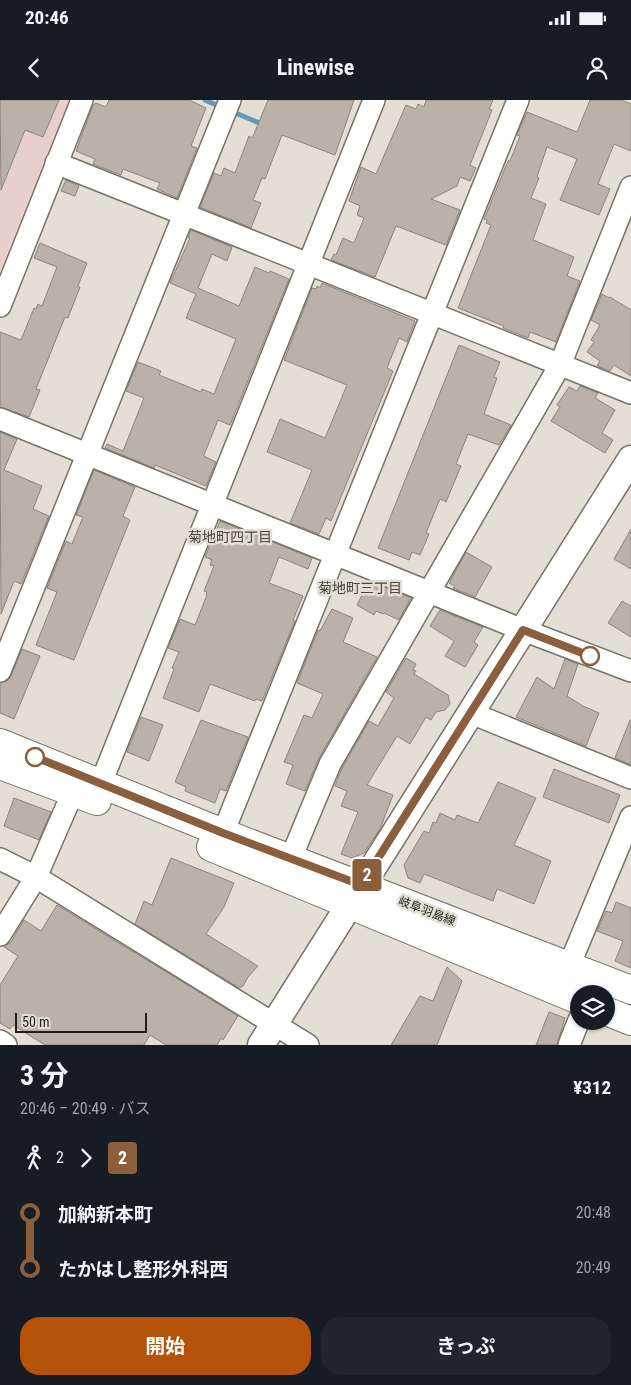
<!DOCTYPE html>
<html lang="ja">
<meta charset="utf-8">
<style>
body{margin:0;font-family:"Roboto Condensed","Noto Sans JP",sans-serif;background:#20242c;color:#f1f3f6;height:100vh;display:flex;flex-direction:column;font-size:19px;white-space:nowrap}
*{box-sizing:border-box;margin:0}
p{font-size:16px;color:#9ea1a6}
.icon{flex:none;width:28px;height:28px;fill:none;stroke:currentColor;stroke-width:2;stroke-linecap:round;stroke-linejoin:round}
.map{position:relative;height:945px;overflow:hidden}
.panel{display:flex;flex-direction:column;background:#171b24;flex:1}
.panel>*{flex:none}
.badge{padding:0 10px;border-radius:4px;font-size:18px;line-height:32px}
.tools{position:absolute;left:570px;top:885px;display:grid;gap:10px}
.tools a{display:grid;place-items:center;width:45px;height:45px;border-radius:50%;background:#171b24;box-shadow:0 1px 4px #0004;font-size:25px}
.scale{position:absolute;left:15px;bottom:12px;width:132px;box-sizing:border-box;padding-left:5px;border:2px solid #211f1c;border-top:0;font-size:14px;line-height:18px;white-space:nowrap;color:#211f1c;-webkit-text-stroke:4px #e3dfd4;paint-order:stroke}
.map>.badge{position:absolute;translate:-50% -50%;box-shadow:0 0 0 2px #fff}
.legs{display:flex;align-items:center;gap:8px;height:55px;padding:0 20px;font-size:16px}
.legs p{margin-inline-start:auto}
.head{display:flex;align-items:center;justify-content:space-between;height:85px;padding:0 20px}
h1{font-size:28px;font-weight:700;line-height:38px}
.action{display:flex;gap:10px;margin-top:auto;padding:10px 20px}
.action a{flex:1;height:58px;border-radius:20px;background:#b45309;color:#fff;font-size:20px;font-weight:700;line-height:58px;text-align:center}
.action a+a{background:#20242c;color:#f1f3f6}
ul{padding:0 20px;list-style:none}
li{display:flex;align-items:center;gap:18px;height:55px;font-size:19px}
li i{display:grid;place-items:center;width:8px;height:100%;margin:0 6px;background:currentColor}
li i::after{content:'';width:12px;height:12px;margin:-6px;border:4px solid;border-radius:50%;background:#171b24}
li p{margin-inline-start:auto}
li:first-child i{background:linear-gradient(#0000 50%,currentColor 0)}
li:last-child i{background:linear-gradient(currentColor 50%,#0000 0)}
.status{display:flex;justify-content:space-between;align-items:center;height:35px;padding:0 25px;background:#171b24;direction:ltr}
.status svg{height:14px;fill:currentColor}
header{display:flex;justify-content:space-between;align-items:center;height:65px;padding:0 20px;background:#171b24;font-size:22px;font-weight:700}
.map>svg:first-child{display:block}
.education{fill:#e9cfcb}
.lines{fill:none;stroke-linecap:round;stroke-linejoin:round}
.stream{stroke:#669bb4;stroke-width:5}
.building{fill:#bab2a9;stroke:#8d857d}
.minor-casing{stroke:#767369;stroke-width:24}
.tertiary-casing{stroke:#767369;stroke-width:29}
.secondary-casing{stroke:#767369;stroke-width:30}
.minor{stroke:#fff;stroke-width:21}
.tertiary{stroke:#fff;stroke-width:26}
.secondary{stroke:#fff;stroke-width:28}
.line-1-casing{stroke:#fff;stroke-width:11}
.line-1{stroke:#8b5e3c;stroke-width:8}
.stop-1-dot{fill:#fff;stroke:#8b5e3c;stroke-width:2.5}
.labels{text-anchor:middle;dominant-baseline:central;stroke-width:5;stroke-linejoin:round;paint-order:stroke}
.street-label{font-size:12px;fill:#211f1c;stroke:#e3dfd4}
.neighbourhood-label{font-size:14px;fill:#49463d;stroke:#e3dfd4}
</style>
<div class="status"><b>20:46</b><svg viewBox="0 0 49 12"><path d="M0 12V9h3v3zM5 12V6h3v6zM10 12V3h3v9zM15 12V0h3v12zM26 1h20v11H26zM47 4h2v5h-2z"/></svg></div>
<header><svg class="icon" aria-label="back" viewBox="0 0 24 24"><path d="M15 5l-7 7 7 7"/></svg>Linewise<svg class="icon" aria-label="person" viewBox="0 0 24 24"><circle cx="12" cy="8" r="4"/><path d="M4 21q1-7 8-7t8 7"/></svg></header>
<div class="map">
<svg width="631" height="945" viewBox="0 0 631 945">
<rect width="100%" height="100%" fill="#e3dfd4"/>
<path class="education" d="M0,0H69L0,170Z"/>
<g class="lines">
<g class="stream">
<path d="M205,0L223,8"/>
<path d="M231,11L264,25"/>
</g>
</g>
<g class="building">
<path d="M0,0H59L43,37L25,30L1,90Z"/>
<path d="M109,0H189L206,8L191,46L197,48L177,98L157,89L160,83L123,69L121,75L93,64L95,59L76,51L93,5L96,3L106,7Z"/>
<path d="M268,0H354L335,55L282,35L265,79L262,78L253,100L261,103L251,128L200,107L214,73L221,76L224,68L235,73L249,36L252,38L254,34Z"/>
<path d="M426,0H493L489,9L492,10L470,65L476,68L470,81L460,77L457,86L431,99L460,110L446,145L396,126L375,177L331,160L334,154L336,155L343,138L354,143L364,118L357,115L360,106L349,101L361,67L376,74L406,5L416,9L418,4L424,7Z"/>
<path d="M590,0H621L631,4V51L614,44L598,84L610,89L599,115L560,100L577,59L547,47L537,77L539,78L531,98L546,104L533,140L574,157L567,176L580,181L556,242L530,232L528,238L503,228L504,226L458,208L491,125L486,123L487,120L484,119L508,61H510L520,36L517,35L527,12L577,32Z"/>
<path d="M66,80L79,86L75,96L61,91Z"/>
<path d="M191,130L232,147L227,161L212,154L198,188L239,206L255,167L269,173L270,171L289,179L230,325L218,320L204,355V356L216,362L206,386L155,365L154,368L105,348L107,344L123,351L144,298L126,291L138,262L161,271L159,275L201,292L202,289L214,294L236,239L186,218L196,194L170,183L190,138L188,137Z"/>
<path d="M40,143L87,163L78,186L80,187L68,218L65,217L36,289L40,290L29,317L0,307V232L21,240L34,208L36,209L38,204L42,206L57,167L34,158Z"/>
<path d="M322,183L415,221L407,242L399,238L387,268L393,271L384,293L331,421L326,418L319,434L290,423L312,370L267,352L280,319L325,338L347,285L284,260L312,188L316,189L317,186L320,188Z"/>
<path d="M602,194L609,198L610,197L631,210V276L614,265L610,271L597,266L600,261L587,252L594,242L591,240L600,225L591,220Z"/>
<path d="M459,245L500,262L494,277L497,278L484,314L511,325L499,345L468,334L456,364L461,366L446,402L440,399L426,433L429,434L420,455L412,452L409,460L378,448Z"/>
<path d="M580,286L598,293L595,298L615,310L602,333L613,340L605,353L551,321L560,307L557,305L569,287L577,291Z"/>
<path d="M0,332L17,339L4,370L42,386L33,409L49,416L21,484L14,481L1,514Z"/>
<path d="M94,370L135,387L123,416L130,420L74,560L36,545L57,492L47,488L66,441L72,444L83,417L76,415Z"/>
<path d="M220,421L312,458L308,469L279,457L269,483L303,496L293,520L295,521L262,601L256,599L255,601L210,584L199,612L163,598L174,569L172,568L179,552L168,548L180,519L195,525L207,495H206L207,492L204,491L214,466L210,465L212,460L205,457Z"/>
<path d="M631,429V469L614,459Z"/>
<path d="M466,452L492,467L475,497L453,488L455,486L449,483Z"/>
<path d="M369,481L411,498L399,520L384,513L383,514L376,511L374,515L357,505Z"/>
<path d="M622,501L631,506V537L608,523Z"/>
<path d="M332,509L353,518L343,542L377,557L319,658L305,691L286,684L293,665L284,662L304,615L312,618L323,594L297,583L318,530L320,531Z"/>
<path d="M440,510L483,527L474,542L478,545L465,567L445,556L454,541L430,526Z"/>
<path d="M22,549L40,556L14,619L0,613V583L7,581L11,576Z"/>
<path d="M406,558L416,564L413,570L416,571L414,574L448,595L450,604L445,610L436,612L431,620L426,617L410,644L397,636L367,685L393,695L380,729L364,753L352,758L341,754L358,712L341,706L347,691L335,686L341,670L369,621L378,626L394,598L386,592Z"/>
<path d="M565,559L578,564L567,596L583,606L599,613L586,646L516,617L537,577L554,589Z"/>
<path d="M141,617L163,625L149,661L127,652Z"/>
<path d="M201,620L248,637L226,691L220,689L215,703L185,691L186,687L175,682Z"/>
<path d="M630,620H631V665L615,658Z"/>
<path d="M554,669L620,695L609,723L543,697Z"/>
<path d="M498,682L536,698L514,745L551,761L534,804L497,789L493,801L424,774L420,783L408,778L404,765L424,731L429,733L433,722L436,723L440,713L455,720L457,715L478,723Z"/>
<path d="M14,698L51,712L39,740L4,726Z"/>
<path d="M171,758L234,783L224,807L206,834L258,866L248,877L243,886L239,888L135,824L144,801L152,805Z"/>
<path d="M616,802L631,808V868L615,861L623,841L597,831L606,811L612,813Z"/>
<path d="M57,805L238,916L223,940L221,938L217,945H166L150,935L144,945H45L13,925L10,929L0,923V885L18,856L4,847L11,842L24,820L41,831Z"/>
<path d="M447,867L462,881L437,945H391L420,896L433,901Z"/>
<path d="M549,912L565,918L557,945H536Z"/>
</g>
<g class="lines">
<g class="minor-casing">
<g id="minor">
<path d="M56,63L631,293"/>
<path d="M0,206L82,0"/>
<path d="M0,319L523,530L631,571"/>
<path d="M0,571L230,0"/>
<path d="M471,613L631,678"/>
<path d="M101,683L374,0"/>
<path d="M223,733L518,0"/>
<path d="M291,758L330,664L560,265L631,87"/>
<path d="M0,759L36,777L308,945"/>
<path d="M0,835L36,777L73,692"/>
<path d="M569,866L631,717"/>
<path d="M0,941L6,945"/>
<path d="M569,945L579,920"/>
</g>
</g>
<g class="tertiary-casing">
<path id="tertiary" d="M261,945L631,359"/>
</g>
<g class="secondary-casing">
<g id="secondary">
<path d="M0,643L223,733L631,890"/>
<path d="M0,665L97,701"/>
<path d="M211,747L579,900"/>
<path d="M606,911L631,921"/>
</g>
</g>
<use href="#minor" class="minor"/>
<use href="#tertiary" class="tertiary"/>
<use href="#secondary" class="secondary"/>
</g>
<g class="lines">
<g class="line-1-casing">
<path id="line-1" d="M35,657L223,733L361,785L523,530L590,556"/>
</g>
<use href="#line-1" class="line-1"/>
</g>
<g class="stop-1-dot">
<circle cx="590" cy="556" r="9"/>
<circle cx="35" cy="657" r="9"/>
</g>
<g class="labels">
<g class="street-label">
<text transform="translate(427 811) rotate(21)">岐阜羽島線</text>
</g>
<g class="neighbourhood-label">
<text x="230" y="437">菊地町四丁目</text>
<text x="360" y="488">菊地町三丁目</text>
</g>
</g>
</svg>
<div class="tools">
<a><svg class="icon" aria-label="layers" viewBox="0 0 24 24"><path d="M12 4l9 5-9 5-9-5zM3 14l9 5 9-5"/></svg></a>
</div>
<div class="scale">50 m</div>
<b class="badge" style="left:367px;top:775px;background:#8b5e3c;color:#fff">2</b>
</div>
<section class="panel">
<div class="head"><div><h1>3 分</h1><p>20:46 – 20:49 · バス</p></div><b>¥312</b></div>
<div class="legs"><svg class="icon" aria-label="walk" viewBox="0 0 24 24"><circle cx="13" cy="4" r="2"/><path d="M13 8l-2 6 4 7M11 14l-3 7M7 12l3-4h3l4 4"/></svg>2<svg class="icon" aria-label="forward" viewBox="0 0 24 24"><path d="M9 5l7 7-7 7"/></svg><b class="badge" style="background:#8b5e3c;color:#fff">2</b></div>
<ul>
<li><i style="color:#8b5e3c"></i><b>加納新本町</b><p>20:48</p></li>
<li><i style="color:#8b5e3c"></i><b>たかはし整形外科西</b><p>20:49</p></li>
</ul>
<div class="action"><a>開始</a><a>きっぷ</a></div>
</section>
